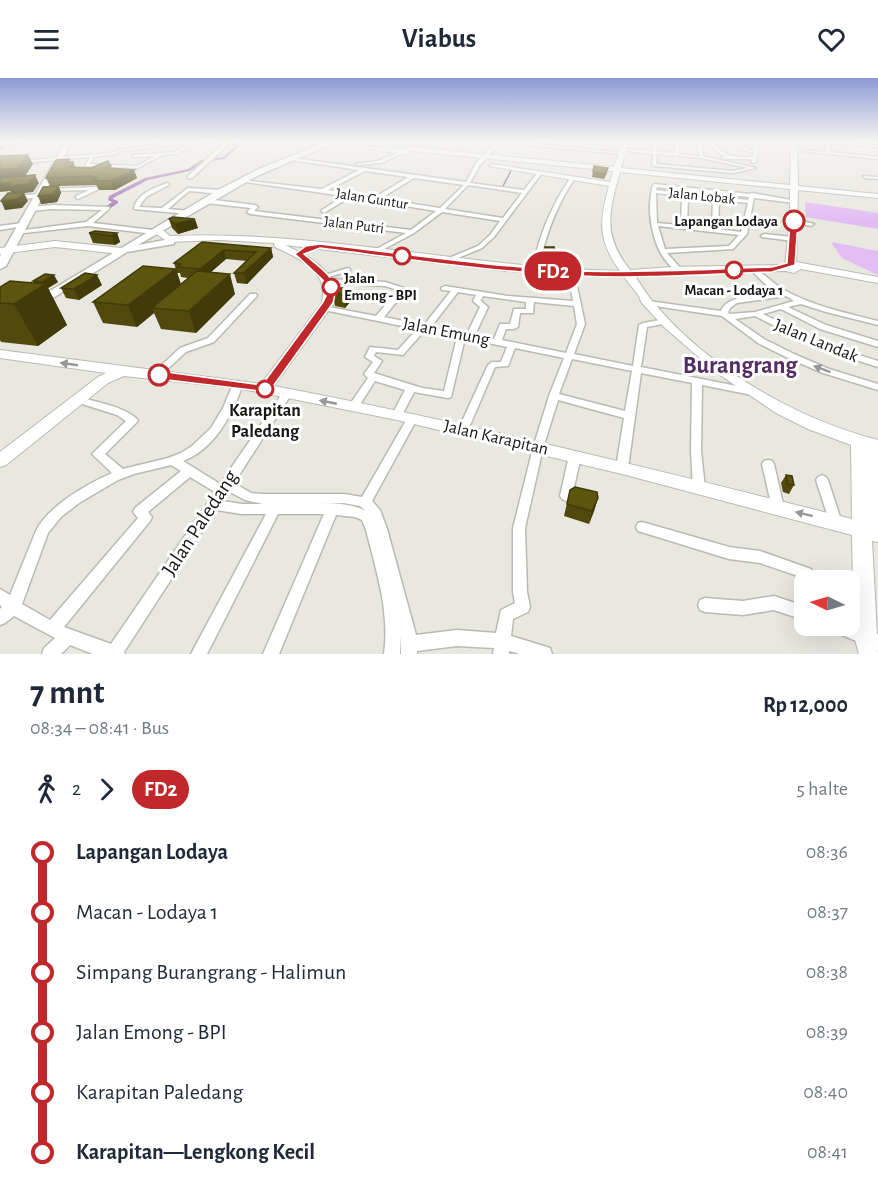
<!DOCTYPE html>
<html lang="id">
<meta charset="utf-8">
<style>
body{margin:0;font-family:"Alegreya Sans",sans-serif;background:#f6f6f7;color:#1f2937;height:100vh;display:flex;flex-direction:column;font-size:22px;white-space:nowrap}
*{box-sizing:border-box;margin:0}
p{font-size:20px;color:#747a83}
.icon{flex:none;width:33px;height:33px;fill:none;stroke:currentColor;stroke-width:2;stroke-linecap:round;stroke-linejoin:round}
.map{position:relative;height:576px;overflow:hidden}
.panel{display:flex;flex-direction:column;background:#fff;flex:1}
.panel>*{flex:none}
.badge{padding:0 12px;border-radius:20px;font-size:21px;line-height:39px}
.needle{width:39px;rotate:275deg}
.controls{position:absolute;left:794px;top:492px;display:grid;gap:12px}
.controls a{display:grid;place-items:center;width:66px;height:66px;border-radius:12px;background:#fff;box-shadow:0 6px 24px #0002;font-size:30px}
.map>.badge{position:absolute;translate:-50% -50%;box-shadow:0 0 0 3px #fff}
.legs{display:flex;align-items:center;gap:9px;height:66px;padding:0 30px;font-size:20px}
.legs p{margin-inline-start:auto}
.overview{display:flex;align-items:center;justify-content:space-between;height:102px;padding:0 30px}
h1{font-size:33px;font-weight:700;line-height:45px}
ul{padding:0 30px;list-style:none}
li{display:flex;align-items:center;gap:21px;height:60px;font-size:22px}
li i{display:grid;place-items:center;width:9px;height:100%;margin:0 8px;background:currentColor}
li i::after{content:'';width:15px;height:15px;margin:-8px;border:4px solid;border-radius:50%;background:#fff}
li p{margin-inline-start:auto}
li:first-child i{background:linear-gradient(#0000 50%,currentColor 0)}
li:last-child i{background:linear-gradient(currentColor 50%,#0000 0)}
header{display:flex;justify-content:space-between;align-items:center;height:78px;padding:0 30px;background:#fff;font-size:27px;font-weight:700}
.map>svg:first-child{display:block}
.green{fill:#e3bcf3}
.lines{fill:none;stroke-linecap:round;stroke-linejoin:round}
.stream{stroke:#785985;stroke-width:1.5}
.canal{fill:#a275b5;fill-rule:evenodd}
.street-casing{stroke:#bbbab2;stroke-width:3}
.secondary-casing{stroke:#bbbab2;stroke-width:2}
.primary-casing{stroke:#bbbab2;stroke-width:3}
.street{fill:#fff;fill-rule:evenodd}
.secondary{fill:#fff;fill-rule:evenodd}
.primary{fill:#fff;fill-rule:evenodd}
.rail{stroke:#85857f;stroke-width:1.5;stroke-dasharray:6 3;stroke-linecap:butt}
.wall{fill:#50480d}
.shaded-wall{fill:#413b0a}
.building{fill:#5d540f;stroke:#413b0a;stroke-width:1.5}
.oneway{fill:#979795}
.line-1{fill:#c0282c;stroke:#fff;stroke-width:1.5}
.stop-1-dot{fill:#fff;stroke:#c0282c;stroke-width:3}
.labels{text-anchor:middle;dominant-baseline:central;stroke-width:6;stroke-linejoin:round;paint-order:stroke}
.far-street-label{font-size:15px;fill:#171714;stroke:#fff}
.far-stop-label{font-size:15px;font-weight:bold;fill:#171714;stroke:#fff;text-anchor:end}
.street-label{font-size:18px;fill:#171714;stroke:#fff}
.stop-label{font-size:18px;font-weight:bold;fill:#171714;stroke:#fff}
.near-street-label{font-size:21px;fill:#171714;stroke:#fff}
.district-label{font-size:24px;font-weight:bold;fill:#542d63;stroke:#fff}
</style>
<header><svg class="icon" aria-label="menu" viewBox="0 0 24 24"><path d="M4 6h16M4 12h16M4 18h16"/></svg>Viabus<svg class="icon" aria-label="heart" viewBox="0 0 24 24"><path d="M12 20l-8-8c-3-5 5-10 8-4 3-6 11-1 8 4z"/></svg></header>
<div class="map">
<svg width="878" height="576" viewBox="0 0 878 576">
<rect width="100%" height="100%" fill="#e8e7e0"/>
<g class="green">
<path d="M805,124L878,135V151L806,139Z"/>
<path d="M831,164L878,173V197L842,180Z"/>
</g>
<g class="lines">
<path class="stream" d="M502,110L512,91"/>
<path class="canal" d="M233,63H237L235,65L239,68L225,81L203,84L190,93L148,102L113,120V121L118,123V125L102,136L97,135L112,124L108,122L109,118L145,100L188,91L201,82L223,79L235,68L231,65Z"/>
<g class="street-casing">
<g id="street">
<path d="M9,63H17L0,68V66Z"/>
<path d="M192,63H221L193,66L177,76L162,77L138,90L85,88L90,79L0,87V85L117,74L118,72L166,65ZM188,66L175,74L132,77L133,79L155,78L137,88L90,86L94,79L117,76L118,74L166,67Z"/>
<path d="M227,63H232L192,100H188V98Z"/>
<path d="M415,63H420L411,72H409Z"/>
<path d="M493,63H511L624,75L622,76L500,65L480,87L470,105L524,112L538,94L542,95L494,159L482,170L446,185L443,183L444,182L478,168L490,157L500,143L442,134L414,155L373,177L370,175L371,174L406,155L250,136L247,134L251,130L206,125L203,123L206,121L255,127L258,129L254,133L411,152L436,133L350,119L324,135L321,133L322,132L344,118L239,103L241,102L322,111L359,92L291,82L293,80L466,104L476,85L496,64ZM365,93L408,99L374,120L328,112ZM414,100L464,107L440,130L380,121ZM468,107L522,115L503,140L445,131Z"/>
<path d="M654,63H658L657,74L675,75V63H679V76L699,78L697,63H701L703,78L756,90L733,95L654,88L652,87L653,76L621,72L623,71L653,73ZM657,76L701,80L748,90L733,93L656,86Z"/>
<path d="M710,63H714C722,80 737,79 753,79L754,75L736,69L731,63H735L738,67L754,73L756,63H760L756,84L752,85V81H723V79H725L715,72Z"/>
<path d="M827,64L878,67V69L829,66L831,74L878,79V81L791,72L793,71L827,74L825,65Z"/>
<path d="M402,73L405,74L381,85L357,87L355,86L378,83Z"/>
<path d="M863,98L878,99V101L865,100Z"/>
<path d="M571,99L575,100C556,128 545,159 538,192L537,193H533L532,192C539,158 551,128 571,99Z"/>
<path d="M167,105L169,106V107L146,119L139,129L162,130L188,110L222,112L225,114L222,116L189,113L168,131L190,133L191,134L188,136L134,131C136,116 154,110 167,105Z"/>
<path d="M655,106L750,116L752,115L797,123L794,125L754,120L747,156L733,171L667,175L683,193L680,195C653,181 645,134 653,107ZM657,109L749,119L748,122L656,112ZM656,115L682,118L681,147L657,145ZM688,118L713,121L712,151L687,148ZM719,122L748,125L741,154L718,151ZM658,148L739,157L729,168L665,171Z"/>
<path d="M96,109L98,110L97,112L78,121L76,120V118L89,112L48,113L46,112L48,111Z"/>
<path d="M38,116L41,118L40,119L15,122L12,120L15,118Z"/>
<path d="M52,127L109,129V131L93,145L153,152L156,154L153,156L88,148L15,156L14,155L17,153L86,144L102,132L52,131L30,133L27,131L30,129Z"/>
<path d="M794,141L814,146L811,148L792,144V142Z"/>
<path d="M22,145L25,147L24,148L0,152V148Z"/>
<path d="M764,156L793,159L796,161L793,163L762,159L761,158Z"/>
<path d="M348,190L350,191V193L325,200L322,198Z"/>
<path d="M754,190C765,196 773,206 784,212C813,228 846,235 878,243V247L826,234L801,226L788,229L826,247L878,263V269L820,251L781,231L763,236L822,265L878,283V289L816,269L755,238L735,241L764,261L794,276L829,291L878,306V312L823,295L788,280L758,265L722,238L648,227L644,225L648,223L721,233C727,216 763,217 779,215L764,205L752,193V191ZM786,218L794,223L755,234L730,236L728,235L730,230L737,225Z"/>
<path d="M571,192L574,194L585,246L574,276L633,288L639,247L643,245L665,241L669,243L668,245L647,249L641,289L752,311L757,314L752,317L702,307L701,373L705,410L703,413L699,415L695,413L693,410L691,373L692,305L641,295L628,390L626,393L622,394L618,393L616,390L624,340L558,322L543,370L525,450L527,514L530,529L528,534L513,541L511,558L550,570L552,576H520L509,573V576H493L494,570L457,568L417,573V576H401V557L400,576H384C390,534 376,492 366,452L362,442L355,439L336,437L279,576H263L324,436H278L207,576H191L266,436H242L216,432L124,574L125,576H93L70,567L61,576H42L44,570L55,560L14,538L5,545L0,547V531L2,529L0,527V511L10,517L36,453C48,428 87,406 112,395L92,376L126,343L117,337L76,324L74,322L76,320L79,319C96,324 126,329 138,342L137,344L105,376L123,391L168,380L181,375L192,368L211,350L223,330L233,306L238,303L243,306C232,337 215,371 183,383L220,406L284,313H290L292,315L234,405L251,415L262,416H344L362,419L408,339H416L417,341L372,423L380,432L387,451L416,557L457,552L496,555L501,532L515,525L513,514V450L533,370L549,318L564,280L515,270L508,288L495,289L468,352L467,355H459L458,352L488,287L492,284H501L507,269L465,260L451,319L448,320L414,314L401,339H393L392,337L405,312L375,303L357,331H349L348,329L368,300L364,296L373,284L365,279L370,269L398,272L417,251L324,232L320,230L324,228L376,238L398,212L385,208L330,205L326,203L330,201L385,204L407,211L384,239L424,247L451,213L442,212L441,210L445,208L508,218L573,223L568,194ZM458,214L476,217L473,223L480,229L467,256L431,249ZM483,218L526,224V231H514L510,246H500L494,261L475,257L488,229L481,223ZM534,224L574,228L577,246L566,275L502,262L506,251H514L518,249L520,235H533ZM425,252L457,259L444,313L422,310L374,295L382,283L374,278L376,274L403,277ZM572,281L632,293L625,333L559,316ZM171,387L181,393L135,430L133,434L138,440L50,542L22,526L48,455L61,439L79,425L118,402L134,396ZM190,399L215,414L111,566L64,549L150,443L152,439L148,434ZM228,413L245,422L263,426H242L222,423ZM344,425L360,428L366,433C347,423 323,426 302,426Z"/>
<path d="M250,216H256L257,218L214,264L186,274L159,299H153L151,297L153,295L180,270L208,260Z"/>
<path d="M575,374L579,375L581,378L572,418L570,421L566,423L562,421L560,418L569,378L571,375Z"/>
<path d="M768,382L772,383L774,386L784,430L782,434L778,435L774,434L772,430L762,386L764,383Z"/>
<path d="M822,397L826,399L828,402L842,445L840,449L836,450L832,449L830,445L816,402L818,399Z"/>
<path d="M642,444L729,469L760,473L811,491L817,502H804V505L801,499L760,485L729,481L638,453L636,449L638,445Z"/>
<path d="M774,518L804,528V542L774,532L743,537L705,534L700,532L698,527L700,522L705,520L743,523Z"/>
<path d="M849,545L878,556V572L832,553L830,548H849Z"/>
</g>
</g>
<g class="secondary-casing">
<g id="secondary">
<path d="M321,63C351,63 383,75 412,69L614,89L623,63H629L621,90L790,107L791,63H797L798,108L878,116V120L798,112L796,184L878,199V205L801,191L794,195L786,193L684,195L635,198C641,207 647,217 653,224C708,290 796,341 878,362V464L872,463L878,576H859L854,558L852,457L622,396L397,342L238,310L124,298L108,305L6,387L0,389V374L98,299L106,295L0,280V272L261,306L322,225C329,192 300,181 275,169L274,165L219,162L168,164L158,157L150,156V152L164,153L170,158C320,152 469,190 620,193C598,163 599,144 609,108L489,88L492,86L610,104L613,93L412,73H409L411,75L408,77ZM620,94L790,111V143L785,187L672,189L630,192C602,157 609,133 620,94ZM285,167L506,193L624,199L639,218L641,224L664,249L717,295L776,335L808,351L851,367L852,441C660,393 469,345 274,308L334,225C339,193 310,179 285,167Z"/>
<path d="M55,163L121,170L126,173L121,176L55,169L0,176V170Z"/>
</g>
</g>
<g class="primary-casing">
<g id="primary">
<path d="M66,63H72L6,188L0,191V178Z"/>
<path d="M329,63H338L257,98L138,167L170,161L174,162V166L127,174L0,253V243L218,112L261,90Z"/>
</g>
</g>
<use href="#street" class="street"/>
<use href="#secondary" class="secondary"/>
<use href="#primary" class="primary"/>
<path class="rail" d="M0,71L29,63"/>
</g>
<g class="wall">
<path d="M69,81L70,85L73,84L75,89L111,90L134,92L137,100L115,112H99L97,108L96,107L59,108L61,115L57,124L41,126L50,108L46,100Z"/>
<path d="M594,88L608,90L607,95L604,101L592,99Z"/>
<path d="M169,141L198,150L178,156L172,150Z"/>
<path d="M89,155H117L120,164L115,167L93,165Z"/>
<path d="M202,164L271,170L273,179L247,206L237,205L234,195L247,183L226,181L211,194L235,216L196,255L161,251L154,235L137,249L103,245L93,224L176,191L181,206L188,200L181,199L180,195H177L174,185Z"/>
<path d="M545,169L556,177L554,187H545L544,178Z"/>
<path d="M33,203L58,204L48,210L67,247L38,268L1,264L0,262V209L34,205Z"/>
<path d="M102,207L79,222L66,220L61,210Z"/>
<path d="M349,210L350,224L345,230L335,228L333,214Z"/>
<path d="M786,397L794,407L789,416L783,414L781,405Z"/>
<path d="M570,412L598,420L594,433L589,446L564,438Z"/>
</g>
<g class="shaded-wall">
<path d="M28,77L33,86L24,100L0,102V92Z"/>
<path d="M69,81L71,88L73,84L77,93L65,85Z"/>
<path d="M134,92L137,100L115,112L111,103Z"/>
<path d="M35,97L39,105L33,114L24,115L28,123L22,130L5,132L1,123L12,116L10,113L0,114V106L10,105Z"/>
<path d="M58,108L61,115L57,124L41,126L38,118Z"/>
<path d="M195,141L198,150L178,156L175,146Z"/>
<path d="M117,155L120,164L115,167L112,158Z"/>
<path d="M271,170L273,179L247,206L244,195Z"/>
<path d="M224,172L226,181L203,201L200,191Z"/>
<path d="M176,191L182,211L152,230L154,235L137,249L128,227Z"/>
<path d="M230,196L235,216L196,255L189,233Z"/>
<path d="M54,197L58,204L48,210L67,247L38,268L14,226L44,207L43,204Z"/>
<path d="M97,197L102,207L79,222L74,211Z"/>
<path d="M349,210L350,224L345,230L343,216Z"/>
<path d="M598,420L594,433L589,446L592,433Z"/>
</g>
<g class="building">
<path d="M28,77L19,90L0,92V78Z"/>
<path d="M69,81L65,85L73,84L71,89L91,90L108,83L111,88L108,90L134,92L111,103H95L97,100L92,98L46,100L56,82Z"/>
<path d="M594,88L608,90L605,96L593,94Z"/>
<path d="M35,97L29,106L8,108L10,105L0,106V100Z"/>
<path d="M58,108L54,116L38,118L43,109Z"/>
<path d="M8,115H24L18,121L1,123Z"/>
<path d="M173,139L195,141L175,146L169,141Z"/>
<path d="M95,153L117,155L112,158L89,155Z"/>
<path d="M202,164L271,170L244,195H234L256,174L224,172L200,191L178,189L181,186L174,185Z"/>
<path d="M545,169H554L556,177H546Z"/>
<path d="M143,188L176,191L128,227L93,224Z"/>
<path d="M197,193L230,196L189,233L152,230Z"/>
<path d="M85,195L97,197L74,211L61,210Z"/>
<path d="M45,196L54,197L43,204L33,203Z"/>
<path d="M10,203L46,206L14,226L0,225V209Z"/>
<path d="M334,210H349L343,216L333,214Z"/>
<path d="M786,397L792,398L794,407L788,406Z"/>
<path d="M575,409L597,414L598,420L592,433L567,426L570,412Z"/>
</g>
<defs><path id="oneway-solid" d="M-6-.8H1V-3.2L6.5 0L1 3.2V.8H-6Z" transform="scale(1.5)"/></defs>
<g class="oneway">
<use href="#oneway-solid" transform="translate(69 286) rotate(-172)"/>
<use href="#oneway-solid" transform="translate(822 291) rotate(-159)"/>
<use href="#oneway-solid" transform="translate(328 324) rotate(-169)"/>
<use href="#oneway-solid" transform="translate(804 436) rotate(-166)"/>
</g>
<linearGradient id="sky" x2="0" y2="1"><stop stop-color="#8c9bd4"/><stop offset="0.44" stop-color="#f5f4f1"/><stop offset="1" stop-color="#f5f4f1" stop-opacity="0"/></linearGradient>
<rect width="878" height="144" fill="url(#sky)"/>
<path class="line-1" d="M794,141L798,143L795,187L772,194C709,196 644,201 580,198C493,194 407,181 320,170L304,176C321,191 341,200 333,225L269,314L159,301L153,297L159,293L262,307L323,224L327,216L325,204L295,176L306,168L320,166C407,176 493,189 580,193C644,195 709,191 772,189L787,185L790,143Z"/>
<g class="stop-1-dot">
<circle cx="794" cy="143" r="10"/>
<circle cx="402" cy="178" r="8"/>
<circle cx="734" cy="192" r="8"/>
<circle cx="331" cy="209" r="8"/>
<circle cx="159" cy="297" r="10"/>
<circle cx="265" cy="311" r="8"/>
</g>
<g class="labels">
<g class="far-street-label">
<text transform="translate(702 118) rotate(6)">Jalan Lobak</text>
<text transform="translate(372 121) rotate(9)">Jalan Guntur</text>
<text transform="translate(354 147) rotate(7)">Jalan Putri</text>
</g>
<g class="far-stop-label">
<text x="778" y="143">Lapangan Lodaya</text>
<text x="344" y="200" text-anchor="start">Jalan<tspan x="344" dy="17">Emong - BPI</tspan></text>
<text x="734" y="212" text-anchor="middle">Macan - Lodaya 1</text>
</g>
<g class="street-label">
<text transform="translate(446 254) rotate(11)">Jalan Emung</text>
<text transform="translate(816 263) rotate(22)">Jalan Landak</text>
<text transform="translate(496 360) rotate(13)">Jalan Karapitan</text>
</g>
<g class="stop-label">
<text x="265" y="333">Karapitan<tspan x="265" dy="21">Paledang</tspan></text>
</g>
<g class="near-street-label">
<text transform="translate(200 445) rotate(-57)">Jalan Paledang</text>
</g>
<g class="district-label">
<text x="740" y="288">Burangrang</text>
</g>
</g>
</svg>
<div class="controls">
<a><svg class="needle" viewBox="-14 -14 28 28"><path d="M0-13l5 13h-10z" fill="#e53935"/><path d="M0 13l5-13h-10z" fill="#747a83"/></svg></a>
</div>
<b class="badge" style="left:553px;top:193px;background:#c0282c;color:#fff">FD2</b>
</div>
<section class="panel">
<div class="overview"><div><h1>7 mnt</h1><p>08:34 – 08:41 · Bus</p></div><b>Rp 12,000</b></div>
<div class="legs"><svg class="icon" aria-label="walk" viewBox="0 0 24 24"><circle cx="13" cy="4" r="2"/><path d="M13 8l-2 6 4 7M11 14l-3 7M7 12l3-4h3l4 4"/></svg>2<svg class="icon" aria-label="forward" viewBox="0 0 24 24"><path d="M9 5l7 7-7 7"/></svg><b class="badge" style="background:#c0282c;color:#fff">FD2</b><p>5 halte</p></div>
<ul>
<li><i style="color:#c0282c"></i><b>Lapangan Lodaya</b><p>08:36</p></li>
<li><i style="color:#c0282c"></i><span>Macan - Lodaya 1</span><p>08:37</p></li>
<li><i style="color:#c0282c"></i><span>Simpang Burangrang - Halimun</span><p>08:38</p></li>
<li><i style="color:#c0282c"></i><span>Jalan Emong - BPI</span><p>08:39</p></li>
<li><i style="color:#c0282c"></i><span>Karapitan Paledang</span><p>08:40</p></li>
<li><i style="color:#c0282c"></i><b>Karapitan—Lengkong Kecil</b><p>08:41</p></li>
</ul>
</section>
